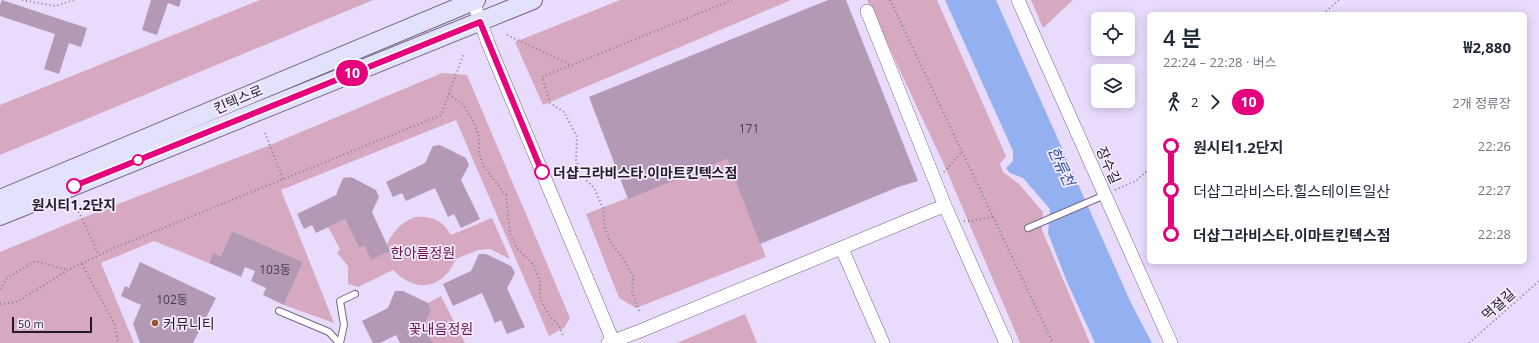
<!DOCTYPE html>
<html lang="ko">
<meta charset="utf-8">
<style>
body{margin:0;font-family:"Open Sans","Noto Sans KR",sans-serif;background:#f2f2f3;color:#1f2937;height:100vh;display:flex;flex-direction:column;font-size:15px;white-space:nowrap}
*{box-sizing:border-box;margin:0}
p{font-size:13px;color:#747a83}
.icon{flex:none;width:22px;height:22px;fill:none;stroke:currentColor;stroke-width:2;stroke-linecap:round;stroke-linejoin:round}
.map{position:relative;flex:1;overflow:hidden}
.details{position:absolute;left:1147px;top:12px;width:380px;height:252px;display:flex;flex-direction:column;background:#fff;border-radius:6px;box-shadow:0 2px 10px #0003}
.details>*{flex:none}
.badge{padding:0 8px;border-radius:13px;font-size:14px;line-height:26px}
.controls{position:absolute;left:1091px;top:12px;display:grid;gap:8px}
.controls a{display:grid;place-items:center;width:44px;height:44px;border-radius:6px;background:#fff;box-shadow:0 2px 10px #0003;font-size:20px}
.scale{position:absolute;left:12px;bottom:10px;width:80px;box-sizing:border-box;padding-left:4px;border:2px solid #231d29;border-top:0;font-size:11px;line-height:14px;white-space:nowrap;color:#231d29;-webkit-text-stroke:3px #f4ebff;paint-order:stroke}
.map>.badge{position:absolute;translate:-50% -50%;box-shadow:0 0 0 2px #fff}
.legs{display:flex;align-items:center;gap:6px;height:44px;padding:0 16px;font-size:13px}
.legs p{margin-inline-start:auto}
.summary{display:flex;align-items:center;justify-content:space-between;height:68px;padding:0 16px}
h1{font-size:22px;font-weight:600;line-height:30px}
ul{padding:0 16px;list-style:none}
li{display:flex;align-items:center;gap:14px;height:44px;font-size:15px}
li i{display:grid;place-items:center;width:6px;height:100%;margin:0 5px;background:currentColor}
li i::after{content:'';width:10px;height:10px;margin:-5px;border:3px solid;border-radius:50%;background:#fff}
li p{margin-inline-start:auto}
li:first-child i{background:linear-gradient(#0000 50%,currentColor 0)}
li:last-child i{background:linear-gradient(currentColor 50%,#0000 0)}
.map>svg:first-child{display:block}
.green{fill:#d6a9c0}
.water{fill:#93b1f0}
.building{fill:#b399b3}
.lines{fill:none;stroke-linecap:round;stroke-linejoin:round}
.service-casing{stroke:#746784;stroke-width:8}
.minor-casing{stroke:#746784;stroke-width:14}
.secondary-casing{stroke:#746784;stroke-width:20}
.path{stroke:#877d93;stroke-width:2;stroke-dasharray:1 3;stroke-linecap:butt}
.service{stroke:#fff;stroke-width:6}
.minor{stroke:#fff;stroke-width:13}
.secondary{stroke:#e3e2fb;stroke-width:18}
.line-1-casing{stroke:#fff;stroke-width:9}
.line-1{stroke:#e6007e;stroke-width:6}
.stop-1-dot{fill:#fff;stroke:#e6007e;stroke-width:2}
.poi-dot{fill:#9c552d;stroke:#f4ebff;stroke-width:1.5}
.labels{text-anchor:middle;dominant-baseline:central;stroke-width:3.5;stroke-linejoin:round;paint-order:stroke}
.number-label{font-size:12px;fill:#473c4c}
.street-label{font-size:14px;fill:#231d29;stroke:#f4ebff}
.stop-label{font-size:14px;font-weight:bold;fill:#231d29;stroke:#f4ebff;text-anchor:start}
.park-label{font-size:14px;fill:#69174a;stroke:#f4ebff}
.poi-label{font-size:14px;fill:#231d29;stroke:#f4ebff;text-anchor:start}
.water-label{font-size:15px;font-style:italic;fill:#31509a;stroke:#f4ebff}
</style>
<div class="map">
<svg width="1539" height="343" viewBox="0 0 1539 343">
<rect width="100%" height="100%" fill="#e9dbfc"/>
<g class="green">
<path d="M260,0H373L0,155V105Z"/>
<path d="M620,0H791L543,105L515,42Z"/>
<path d="M867,0H937L1006,156L1000,164L1003,172L1019,184L1043,212L1042,230L1090,343H1020L946,169Z"/>
<path d="M1031,0H1073L1043,28Z"/>
<path d="M442,73L467,75L570,318L564,328L549,336L456,120L281,190L334,323L284,305L303,262L232,231L221,256L213,253L209,263L154,241L101,263L134,343H0V252L82,218L270,145Z"/>
<path d="M727,159L766,257L636,308L619,298L586,214Z"/>
<path d="M415,217C432,216 442,220 451,235L492,218L510,259L490,249L478,250L456,259C443,289 416,294 393,270L358,287L348,284V266L337,253L340,249L328,227L345,219L359,248L365,246L372,259L390,251L387,244C394,230 401,223 415,217Z"/>
<path d="M441,296L465,343H433L424,326L431,310L428,303Z"/>
<path d="M745,314L757,343H677Z"/>
</g>
<path class="water" d="M945,0H996L1131,303L1152,343H1095L1067,282L1048,233L1050,209L1023,178L1010,173L1006,168L1013,161V151Z"/>
<g class="building">
<path d="M2,0L87,28L81,47L69,43L59,74L44,69L55,34L0,16V5Z"/>
<path d="M151,0H181L179,7L168,3L157,35L142,30Z"/>
<path d="M828,0H846L918,181L898,187L760,244L727,159L628,199L589,97Z"/>
<path d="M440,145L466,158L469,165L461,180L480,219L461,228L454,214L448,217L435,188L406,201L402,193L393,197L386,182L425,163L433,146Z"/>
<path d="M351,177L376,190L379,197L372,212L390,251L371,260L365,246L359,248L345,219L316,233L312,225L304,229L297,214L336,195L343,178Z"/>
<path d="M232,231L303,262L284,305L263,295L266,288L251,281L255,271L245,267L241,277L209,263L213,253L221,256Z"/>
<path d="M479,254H486L511,266L515,273L507,288L525,327L507,334L501,320L495,323L482,293L453,306L443,284L471,271Z"/>
<path d="M140,262L216,298L193,343H140L133,324L141,305L121,296L125,286L129,288Z"/>
<path d="M395,291H403L428,303L431,310L424,326L433,343H400L396,335L380,343H373L362,321L388,308Z"/>
</g>
<g class="lines">
<g class="service-casing">
<g id="service">
<path d="M1028,228L1105,195"/>
<path d="M279,311L329,332L339,343"/>
<path d="M340,343L344,325L340,301L355,294"/>
</g>
</g>
<g class="minor-casing">
<g id="minor">
<path d="M1018,0L1171,343"/>
<path d="M473,1L488,43L613,341"/>
<path d="M867,11L945,206L1006,343"/>
<path d="M842,249L883,343"/>
<path d="M608,343L640,331L931,211L945,206"/>
</g>
</g>
<g class="secondary-casing">
<g id="secondary">
<path d="M0,199L476,0"/>
<path d="M0,216L533,0"/>
</g>
</g>
<g class="path">
<path d="M22,0L55,6L74,0"/>
<path d="M890,0L1053,343"/>
<path d="M1323,14L1339,0"/>
<path d="M507,35L571,65"/>
<path d="M449,94L463,105L474,122L479,138V153L483,166L506,195L510,233L517,248L533,264L540,281V298L548,314L558,324L563,335"/>
<path d="M265,133L283,179"/>
<path d="M944,172L962,152"/>
<path d="M1115,190L1136,181L1149,169"/>
<path d="M77,208L99,255"/>
<path d="M964,221H970L993,217"/>
<path d="M82,264L114,323L118,343"/>
<path d="M0,289L7,278L35,261L68,270"/>
<path d="M0,304L17,302L68,270L114,248L441,115L464,53"/>
<path d="M639,311L632,292L633,276L623,258L610,242L605,228L603,208L594,188L581,175L576,160L577,137L564,112L550,103L542,77L732,0"/>
<path d="M1469,343L1539,281"/>
</g>
<use href="#service" class="service"/>
<use href="#minor" class="minor"/>
<use href="#secondary" class="secondary"/>
</g>
<g class="lines">
<g class="line-1-casing">
<path id="line-1" d="M74,186L480,22L542,172"/>
</g>
<use href="#line-1" class="line-1"/>
</g>
<g class="stop-1-dot">
<circle cx="138" cy="160" r="5"/>
<circle cx="542" cy="172" r="7"/>
<circle cx="74" cy="186" r="7"/>
</g>
<circle class="poi-dot" cx="155" cy="323" r="4"/>
<g class="labels">
<g class="number-label">
<text x="749" y="128">171</text>
<text x="275" y="269">103동</text>
<text x="172" y="299">102동</text>
</g>
<g class="street-label">
<text transform="translate(238 99) rotate(-23)">킨텍스로</text>
<text transform="translate(1109 165) rotate(66)">장수길</text>
<text transform="translate(1498 304) rotate(-42)">멱절길</text>
</g>
<g class="stop-label">
<text x="553" y="172">더샵그라비스타.이마트킨텍스점</text>
<text x="74" y="204" text-anchor="middle">원시티1.2단지</text>
</g>
<g class="park-label">
<text x="423" y="252">한아름정원</text>
<text x="441" y="328">꽃내음정원</text>
</g>
<g class="poi-label">
<text x="163" y="323">커뮤니티</text>
</g>
<g class="water-label">
<text transform="translate(1062 166) rotate(65)">한류천</text>
</g>
</g>
</svg>
<div class="controls">
<a><svg class="icon" aria-label="locate" viewBox="0 0 24 24"><circle cx="12" cy="12" r="6"/><path d="M12 2v4M12 18v4M2 12h4M18 12h4"/></svg></a>
<a><svg class="icon" aria-label="layers" viewBox="0 0 24 24"><path d="M12 4l9 5-9 5-9-5zM3 14l9 5 9-5"/></svg></a>
</div>
<div class="scale">50 m</div>
<b class="badge" style="left:352px;top:73px;background:#e6007e;color:#fff">10</b>
<section class="details">
<div class="summary"><div><h1>4 분</h1><p>22:24 – 22:28 · 버스</p></div><b>₩2,880</b></div>
<div class="legs"><svg class="icon" aria-label="walk" viewBox="0 0 24 24"><circle cx="13" cy="4" r="2"/><path d="M13 8l-2 6 4 7M11 14l-3 7M7 12l3-4h3l4 4"/></svg>2<svg class="icon" aria-label="forward" viewBox="0 0 24 24"><path d="M9 5l7 7-7 7"/></svg><b class="badge" style="background:#e6007e;color:#fff">10</b><p>2개 정류장</p></div>
<ul>
<li><i style="color:#e6007e"></i><b>원시티1.2단지</b><p>22:26</p></li>
<li><i style="color:#e6007e"></i><span>더샵그라비스타.힐스테이트일산</span><p>22:27</p></li>
<li><i style="color:#e6007e"></i><b>더샵그라비스타.이마트킨텍스점</b><p>22:28</p></li>
</ul>
</section>
</div>
